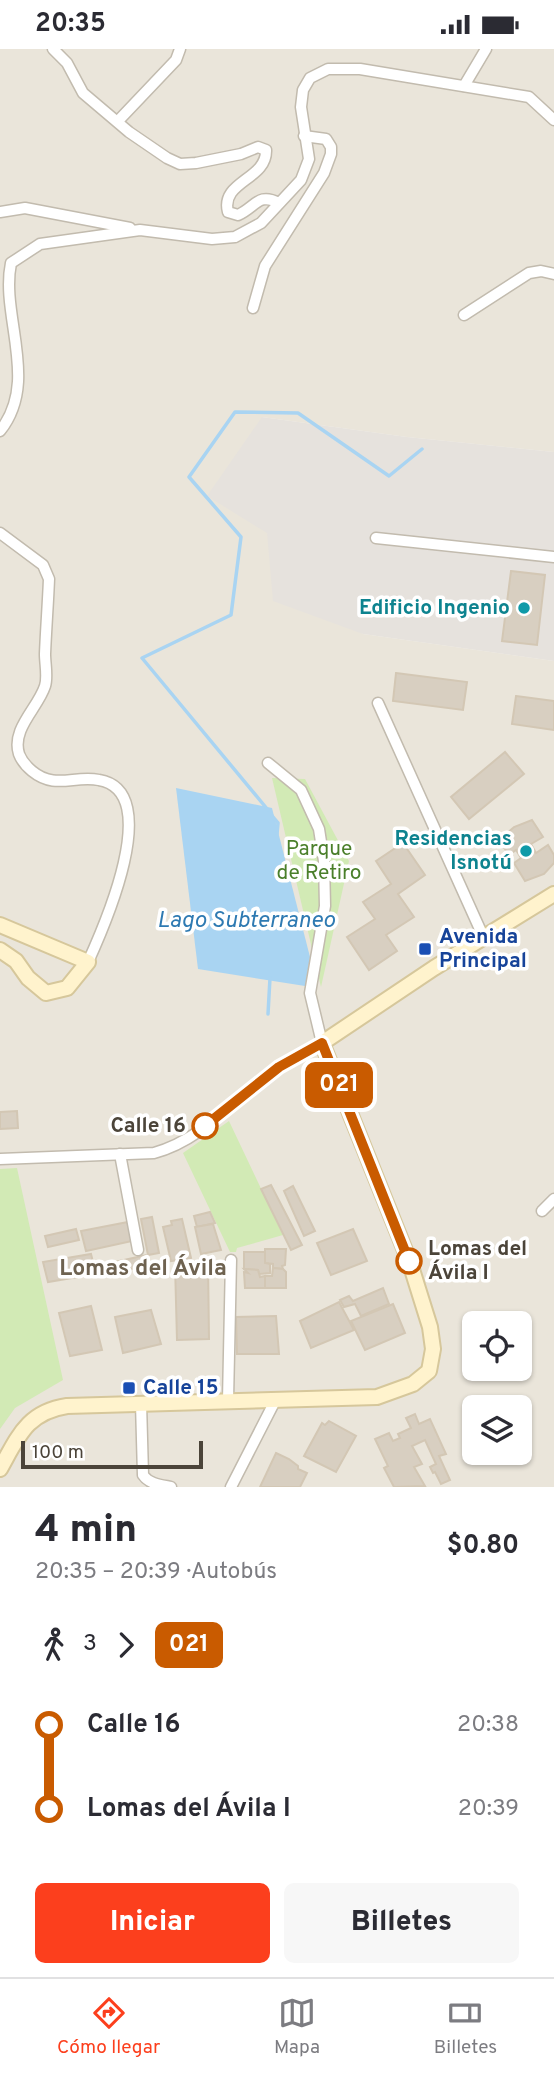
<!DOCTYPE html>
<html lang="es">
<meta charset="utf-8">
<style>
body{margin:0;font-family:Overpass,sans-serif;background:#f7f7f7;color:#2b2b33;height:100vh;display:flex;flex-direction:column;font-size:26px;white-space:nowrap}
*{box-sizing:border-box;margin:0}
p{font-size:23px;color:#7c7c81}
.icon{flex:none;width:38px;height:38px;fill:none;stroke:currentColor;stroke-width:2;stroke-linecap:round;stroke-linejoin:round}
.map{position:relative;height:1438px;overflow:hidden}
.panel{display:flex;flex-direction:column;background:#fff;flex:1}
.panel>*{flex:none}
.badge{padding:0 14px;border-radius:10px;font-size:24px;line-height:46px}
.tools{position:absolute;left:462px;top:1262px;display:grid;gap:14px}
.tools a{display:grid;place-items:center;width:70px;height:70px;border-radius:10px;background:#fff;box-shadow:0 2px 5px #0004;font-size:35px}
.scale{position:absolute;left:21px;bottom:18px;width:182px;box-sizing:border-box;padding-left:7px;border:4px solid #4b4439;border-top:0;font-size:19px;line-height:24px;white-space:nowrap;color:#4b4439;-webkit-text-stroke:5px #fff;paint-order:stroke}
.map>.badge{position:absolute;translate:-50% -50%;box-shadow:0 0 0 4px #fff}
.legs{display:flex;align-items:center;gap:10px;height:77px;padding:0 35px;font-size:23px}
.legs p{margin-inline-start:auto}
.head{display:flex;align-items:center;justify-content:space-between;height:119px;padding:0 35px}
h1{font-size:38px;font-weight:800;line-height:52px}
.primary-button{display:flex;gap:14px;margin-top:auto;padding:14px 35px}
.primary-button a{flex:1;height:80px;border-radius:10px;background:#fc3f1d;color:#fff;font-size:28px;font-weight:800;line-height:80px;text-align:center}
.primary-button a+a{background:#f7f7f7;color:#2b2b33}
ul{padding:0 35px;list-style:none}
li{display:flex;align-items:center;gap:24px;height:84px;font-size:26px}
li i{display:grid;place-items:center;width:10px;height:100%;margin:0 9px;background:currentColor}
li i::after{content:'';width:18px;height:18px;margin:-9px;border:5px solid;border-radius:50%;background:#fff}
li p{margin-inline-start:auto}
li:first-child i{background:linear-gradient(#0000 50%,currentColor 0)}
li:last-child i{background:linear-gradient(currentColor 50%,#0000 0)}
.status{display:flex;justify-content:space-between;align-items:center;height:49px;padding:0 35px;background:#fff;direction:ltr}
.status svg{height:19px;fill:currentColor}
.tabs{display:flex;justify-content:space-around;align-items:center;height:98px;border-top:2px solid #e1e1e2;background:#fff;font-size:19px;color:#7c7c81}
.tabs a{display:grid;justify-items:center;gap:4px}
.tabs .on{color:#fc3f1d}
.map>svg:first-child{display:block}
.residential{fill:#eae5da;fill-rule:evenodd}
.industrial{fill:#e6e2dd}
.green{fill:#d2eab5}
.water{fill:#a9d4f2}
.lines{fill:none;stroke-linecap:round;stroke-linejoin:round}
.stream{stroke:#a9d4f2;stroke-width:3.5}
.building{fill:#d8cfc1;stroke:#d3c7b4;stroke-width:2}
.street-casing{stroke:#c2bbae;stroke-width:13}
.secondary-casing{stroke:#d6c79b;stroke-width:18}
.street{stroke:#fff;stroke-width:10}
.secondary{stroke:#fff3cd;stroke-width:14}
.line-1-casing{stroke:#fff;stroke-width:16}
.line-1{stroke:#c95b00;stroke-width:10}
.culture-dot{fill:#0f9aa8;stroke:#fff;stroke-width:2.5}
.transit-dot{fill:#1a4fb4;stroke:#fff;stroke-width:2.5}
.stop-1-dot{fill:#fff;stroke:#c95b00;stroke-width:3.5}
.labels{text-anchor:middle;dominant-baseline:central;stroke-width:7;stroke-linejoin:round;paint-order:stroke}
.culture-label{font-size:21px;font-weight:bold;fill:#0d838f;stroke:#fff;text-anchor:end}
.park-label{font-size:21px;fill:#4a7f2a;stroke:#fff}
.transit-label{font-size:21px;font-weight:bold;fill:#164399;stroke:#fff;text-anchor:start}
.stop-label{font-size:21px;font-weight:bold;fill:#4b4439;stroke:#fff;text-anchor:end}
.water-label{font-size:23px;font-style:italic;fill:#2e7ab2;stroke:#fff}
.neighbourhood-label{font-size:23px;font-weight:bold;fill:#6e6250;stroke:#fff}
</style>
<div class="status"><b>20:35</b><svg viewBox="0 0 49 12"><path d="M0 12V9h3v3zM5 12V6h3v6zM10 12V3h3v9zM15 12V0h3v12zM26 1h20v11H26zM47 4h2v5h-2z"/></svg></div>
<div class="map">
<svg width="554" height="1438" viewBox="0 0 554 1438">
<rect width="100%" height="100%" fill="#f6f3ec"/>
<path class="residential" d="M0,0H554V403L407,388L262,368L267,484L363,585L554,612V1438H0ZM474,1274H520V1320H474ZM474,1358H520V1404H474Z"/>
<path class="industrial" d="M262,368L407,388L554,403V612L363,585L273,552L267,484L207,447Z"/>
<g class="green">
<path d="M272,729L305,730L349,812L321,938Z"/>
<path d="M229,1072L283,1186L237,1199L236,1203H230L183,1104Z"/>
<path d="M17,1119L63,1331L15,1359L0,1380V1120Z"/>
</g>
<path class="water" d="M176,739L272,759L310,908L305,937L198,920Z"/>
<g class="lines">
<g class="stream">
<path d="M268,761L142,609L231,566L241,488L189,428L235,363L298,364L389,427L422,400"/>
<path d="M272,767L278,774L277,785"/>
<path d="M268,965L270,929"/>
</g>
</g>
<g class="building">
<path d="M511,522L545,526L537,596L502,592Z"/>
<path d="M396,624L467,633L463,661L393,652Z"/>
<path d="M516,647L554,652V681L512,675Z"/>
<path d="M505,703L524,725L469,770L451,748Z"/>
<path d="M532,771L543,788L531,795L536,804L548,796L554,806V814L544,825L525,832L514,814L521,809L516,801L509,806L499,791L514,778Z"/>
<path d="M403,794L425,826L398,845L414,868L386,886L397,902L369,921L347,888L375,870L363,853L391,835L376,812Z"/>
<path d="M17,1062L18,1079L0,1080V1063Z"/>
<path d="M271,1136L302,1196L291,1201L261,1140Z"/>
<path d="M293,1137L315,1182L304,1187L284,1142Z"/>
<path d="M210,1163L215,1174L197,1178L194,1167Z"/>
<path d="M152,1168L159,1204L148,1206L141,1170Z"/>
<path d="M182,1170L191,1209L171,1212L163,1178L172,1176L171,1172Z"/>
<path d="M128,1173L132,1192L86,1202L81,1182Z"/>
<path d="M213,1175L221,1201L201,1205L195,1178Z"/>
<path d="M76,1180L79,1191L48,1198L45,1187Z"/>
<path d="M353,1180L367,1212L331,1226L317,1194Z"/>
<path d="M265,1200H286L285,1216L282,1217L283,1220L273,1219V1215L265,1214Z"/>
<path d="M244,1203H265V1214L270,1215V1224L259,1225L258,1221L244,1220Z"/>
<path d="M91,1205L96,1225L48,1233L43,1213Z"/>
<path d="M147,1206L149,1216L98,1228L96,1217Z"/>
<path d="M208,1214L209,1290L177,1291L175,1215Z"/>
<path d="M273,1219L283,1220L286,1223V1239H265V1227H272Z"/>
<path d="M244,1220L258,1221L260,1228L265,1227V1239H245L244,1223L248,1224Z"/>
<path d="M383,1239L389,1255L361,1267L355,1255L344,1258L340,1251L349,1247L353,1252Z"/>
<path d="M339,1253L354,1281L311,1299L300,1272Z"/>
<path d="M393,1255L405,1284L365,1301L351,1272Z"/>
<path d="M91,1257L102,1301L70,1307L59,1264Z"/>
<path d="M151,1261L161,1295L123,1304L115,1268Z"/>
<path d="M276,1267L279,1305H237L236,1268Z"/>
<path d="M415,1365L419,1375L430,1370L446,1405L439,1407L450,1431L441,1435L435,1423L433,1424L430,1418L436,1415L425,1391L412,1397L422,1415L414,1418L425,1437L394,1438L384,1419L388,1417L375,1390L389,1384L393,1392L400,1389L398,1385L411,1379L406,1369Z"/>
<path d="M329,1372L356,1387L336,1423L304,1407L322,1374L325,1376Z"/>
<path d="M276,1404L289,1410L298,1417V1420L307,1424L300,1438H260Z"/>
</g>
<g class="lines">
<g class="street-casing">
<g id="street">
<path d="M53,0L67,14L83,44L129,83L167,109L180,115L196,114L241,105L258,98L266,101C267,131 220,132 228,163L238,166C256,158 258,143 279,154"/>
<path d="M464,37L486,0"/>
<path d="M118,72L176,11L180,0"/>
<path d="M0,163L25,159L130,179"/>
<path d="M253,259L265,217L324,124L331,105V98L326,90L304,87"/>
<path d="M464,266L529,224L541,222L554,225"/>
<path d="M0,382C40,332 0,267 11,214L40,195L140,181L212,190L235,188L261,174L301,131L309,110L301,58L303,41L310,29L328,20H360L529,48L554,71"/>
<path d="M0,484L43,516L49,530C48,555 46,580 45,605C45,615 48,628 45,637C38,659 11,680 19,705C22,713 26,717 32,722C55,741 74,726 99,731C165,742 103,880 88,913"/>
<path d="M376,489L554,508"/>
<path d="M378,654L483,887"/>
<path d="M120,1105L138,1201"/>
<path d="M0,1110L154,1104C204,1091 237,1046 279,1018C292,1009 308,1002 322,994L310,944L325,857L324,812L319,780L301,741L268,714"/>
<path d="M542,1162L554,1150"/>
<path d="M228,1351L231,1211"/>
<path d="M141,1354L143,1426C149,1435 161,1436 171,1438"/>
<path d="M231,1438L276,1350"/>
</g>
</g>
<g class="secondary-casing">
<g id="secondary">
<path d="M0,876L88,913L67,939L46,944L28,929L16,912L0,901"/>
<path d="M0,1420C18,1388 27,1363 67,1357L377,1348L413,1335L429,1322L433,1300L430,1278L410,1214L322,994L434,919L554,845"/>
</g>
</g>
<use href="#street" class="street"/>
<use href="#secondary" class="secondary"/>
</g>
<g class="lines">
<g class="line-1-casing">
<path id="line-1" d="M205,1077L279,1018L322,994L409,1212"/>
</g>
<use href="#line-1" class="line-1"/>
</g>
<g class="culture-dot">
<circle cx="524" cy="559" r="7"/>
<circle cx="526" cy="802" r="7"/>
</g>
<g class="transit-dot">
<rect x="418" y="893" width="14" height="14" rx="3.5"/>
<rect x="122" y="1332" width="14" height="14" rx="3.5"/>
</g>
<g class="stop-1-dot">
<circle cx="205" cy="1077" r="12"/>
<circle cx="409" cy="1212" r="12"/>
</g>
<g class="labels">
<g class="culture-label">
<text x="510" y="559">Edificio Ingenio</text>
<text x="512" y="790">Residencias<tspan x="512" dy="24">Isnotú</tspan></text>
</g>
<g class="park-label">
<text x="319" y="800">Parque<tspan x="319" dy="24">de Retiro</tspan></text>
</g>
<g class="transit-label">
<text x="439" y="888">Avenida<tspan x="439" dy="24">Principal</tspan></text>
<text x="143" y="1339">Calle 15</text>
</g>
<g class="stop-label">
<text x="186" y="1077">Calle 16</text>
<text x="428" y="1200" text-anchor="start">Lomas del<tspan x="428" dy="24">Ávila I</tspan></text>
</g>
<g class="water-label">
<text x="246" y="872">Lago Subterraneo</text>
</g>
<g class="neighbourhood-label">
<text x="143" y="1220">Lomas del Ávila</text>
</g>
</g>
</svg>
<div class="tools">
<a><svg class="icon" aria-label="locate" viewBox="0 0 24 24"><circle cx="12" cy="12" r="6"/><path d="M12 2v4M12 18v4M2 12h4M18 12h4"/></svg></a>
<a><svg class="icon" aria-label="layers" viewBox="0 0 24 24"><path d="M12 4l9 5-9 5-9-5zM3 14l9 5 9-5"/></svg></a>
</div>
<div class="scale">100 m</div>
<b class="badge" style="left:339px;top:1036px;background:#c95b00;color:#fff">021</b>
</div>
<section class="panel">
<div class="head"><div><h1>4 min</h1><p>20:35 – 20:39 · Autobús</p></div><b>$0.80</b></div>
<div class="legs"><svg class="icon" aria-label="walk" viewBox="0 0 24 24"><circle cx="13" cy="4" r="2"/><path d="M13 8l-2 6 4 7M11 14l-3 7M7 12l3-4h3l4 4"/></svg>3<svg class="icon" aria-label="forward" viewBox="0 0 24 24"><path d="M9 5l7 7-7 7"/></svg><b class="badge" style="background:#c95b00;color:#fff">021</b></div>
<ul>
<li><i style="color:#c95b00"></i><b>Calle 16</b><p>20:38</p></li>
<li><i style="color:#c95b00"></i><b>Lomas del Ávila I</b><p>20:39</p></li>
</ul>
<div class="primary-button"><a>Iniciar</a><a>Billetes</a></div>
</section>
<nav class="tabs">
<a class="on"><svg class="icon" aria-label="directions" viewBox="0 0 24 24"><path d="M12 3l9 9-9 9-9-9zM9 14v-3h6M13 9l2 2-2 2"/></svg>Cómo llegar</a>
<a><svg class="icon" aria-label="map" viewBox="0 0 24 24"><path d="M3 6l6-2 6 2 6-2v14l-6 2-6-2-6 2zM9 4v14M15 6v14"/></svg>Mapa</a>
<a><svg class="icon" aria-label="tickets" viewBox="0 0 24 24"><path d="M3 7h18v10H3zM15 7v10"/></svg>Billetes</a>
</nav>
